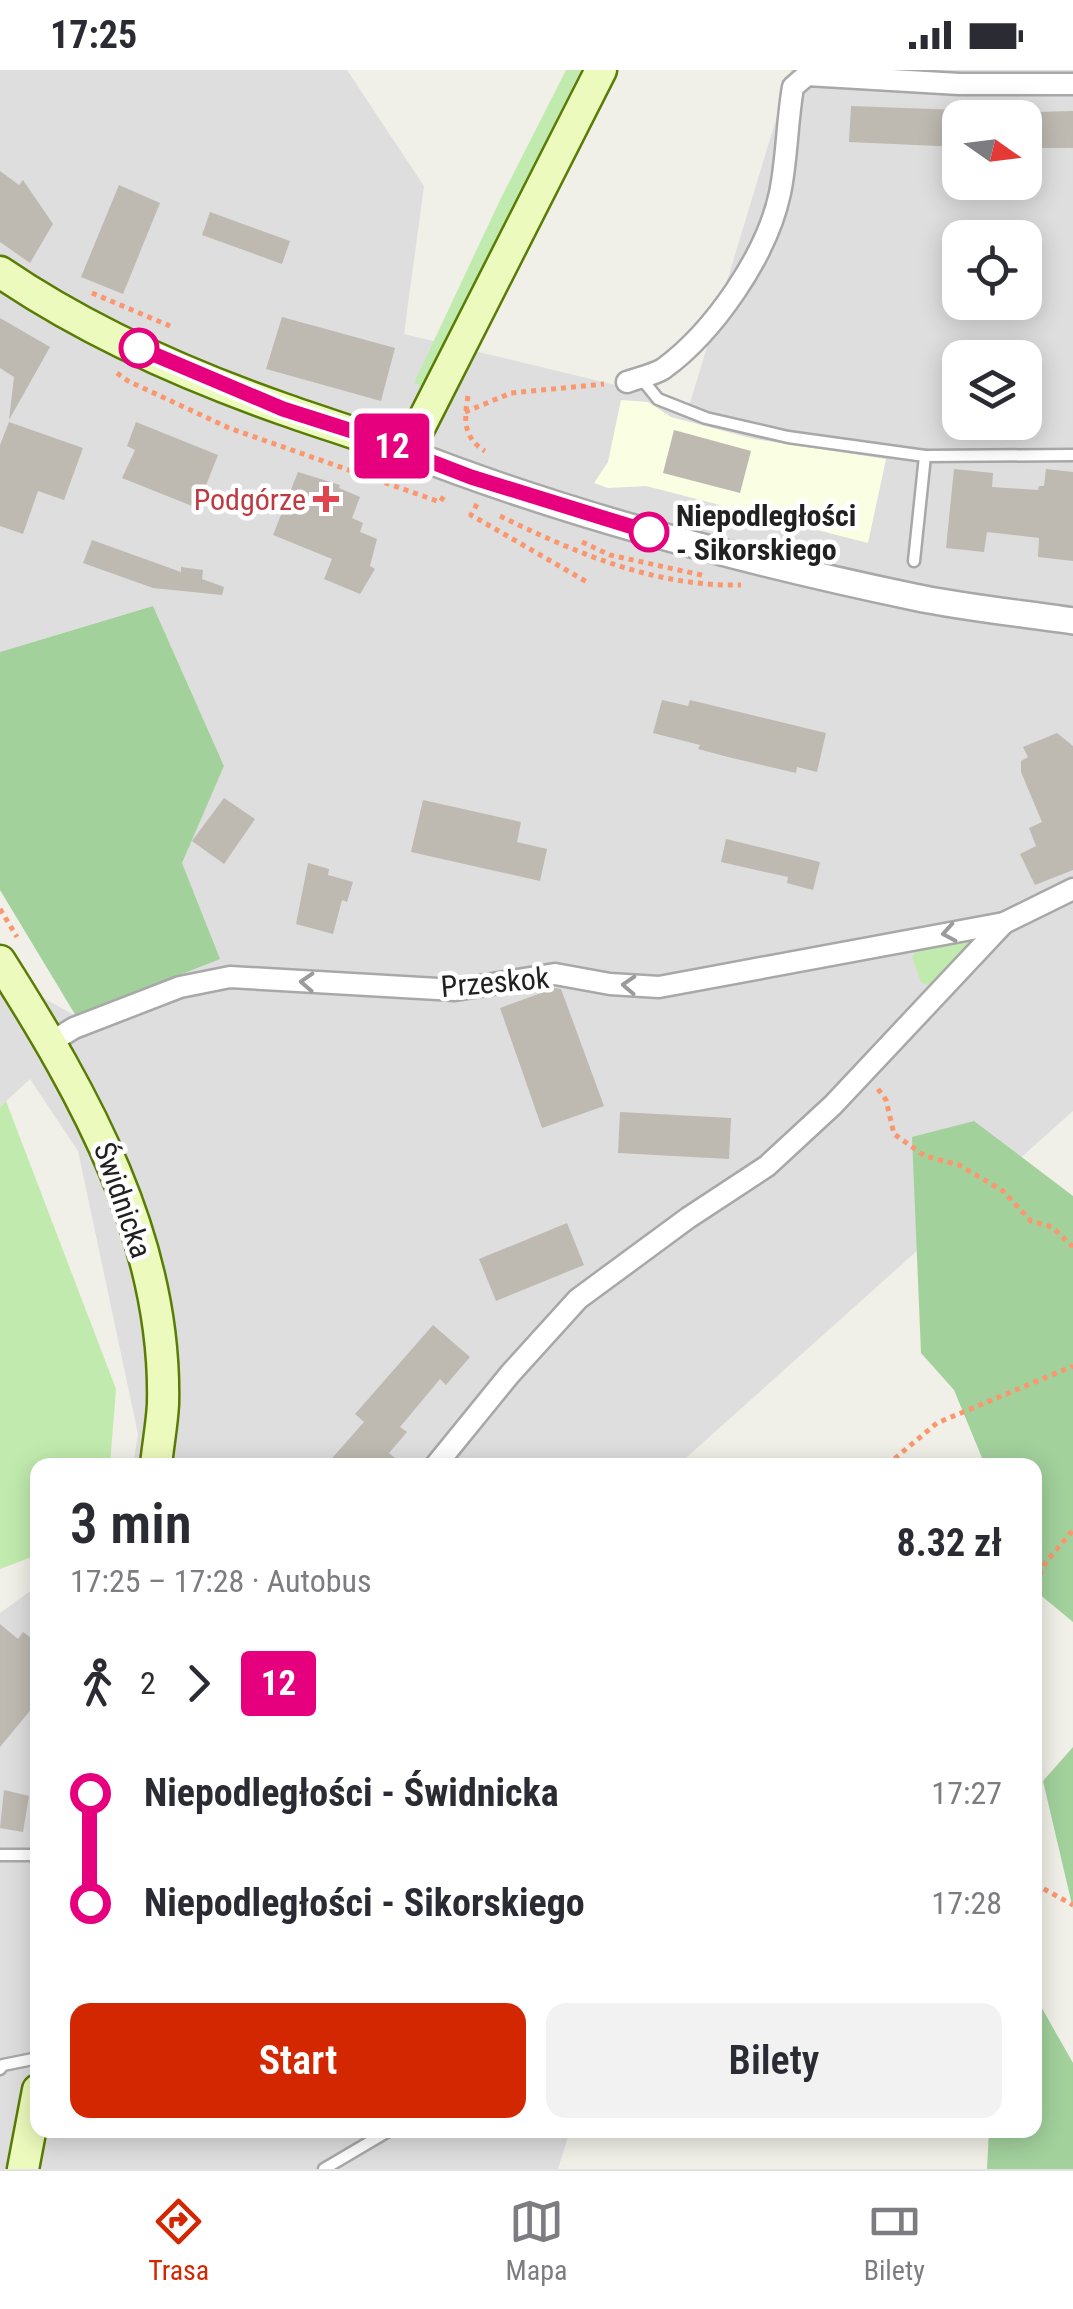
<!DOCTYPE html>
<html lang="pl">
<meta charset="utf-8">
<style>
body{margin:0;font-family:"Roboto Condensed",sans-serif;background:#f2f2f3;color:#2b2b33;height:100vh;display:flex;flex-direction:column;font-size:38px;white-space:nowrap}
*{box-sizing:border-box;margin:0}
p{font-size:32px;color:#7c7c81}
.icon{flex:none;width:55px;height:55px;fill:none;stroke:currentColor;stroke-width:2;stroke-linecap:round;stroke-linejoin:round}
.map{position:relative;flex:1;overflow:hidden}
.drawer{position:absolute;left:30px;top:1388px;width:1012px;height:680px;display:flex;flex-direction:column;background:#fff;border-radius:20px;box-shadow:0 5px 25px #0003}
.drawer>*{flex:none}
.badge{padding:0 20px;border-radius:8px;font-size:35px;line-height:65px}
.needle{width:65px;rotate:104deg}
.buttons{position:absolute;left:942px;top:30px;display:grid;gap:20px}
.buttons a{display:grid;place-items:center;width:100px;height:100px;border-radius:20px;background:#fff;box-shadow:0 5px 25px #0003;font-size:50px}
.map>.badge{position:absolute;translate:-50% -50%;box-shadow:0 0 0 5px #fff}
.legs{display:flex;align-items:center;gap:15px;height:110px;padding:0 40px;font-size:32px}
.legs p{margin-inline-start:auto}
.overview{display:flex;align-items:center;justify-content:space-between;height:170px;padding:0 40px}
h1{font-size:55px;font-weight:600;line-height:75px}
.button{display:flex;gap:20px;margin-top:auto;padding:20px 40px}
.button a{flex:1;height:115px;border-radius:20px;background:#d22700;color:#fff;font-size:40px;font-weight:600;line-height:115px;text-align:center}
.button a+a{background:#f2f2f3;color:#2b2b33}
ul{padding:0 40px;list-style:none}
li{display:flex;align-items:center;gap:35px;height:110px;font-size:38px}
li i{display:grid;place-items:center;width:15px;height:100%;margin:0 12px;background:currentColor}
li i::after{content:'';width:25px;height:25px;margin:-12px;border:8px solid;border-radius:50%;background:#fff}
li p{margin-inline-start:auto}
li:first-child i{background:linear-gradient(#0000 50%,currentColor 0)}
li:last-child i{background:linear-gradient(currentColor 50%,#0000 0)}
.status{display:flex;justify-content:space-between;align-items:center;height:70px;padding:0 50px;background:#fff;direction:ltr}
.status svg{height:28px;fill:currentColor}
.tab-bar{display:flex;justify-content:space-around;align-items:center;height:140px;border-top:2px solid #e1e1e2;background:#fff;font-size:28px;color:#7c7c81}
.tab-bar a{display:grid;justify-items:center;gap:5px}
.tab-bar .active{color:#d22700}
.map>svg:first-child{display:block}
.residential{fill:#dfdede;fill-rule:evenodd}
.education{fill:#faffe3}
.grass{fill:#c1ebae}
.forest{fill:#a2d19c}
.building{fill:#beb9b1}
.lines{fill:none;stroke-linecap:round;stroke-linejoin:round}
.service-casing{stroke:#a8a8a8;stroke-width:15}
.minor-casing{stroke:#a8a8a8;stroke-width:25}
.tertiary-casing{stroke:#a8a8a8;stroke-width:30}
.secondary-casing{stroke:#597c04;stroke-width:35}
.path{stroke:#fb976f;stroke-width:5;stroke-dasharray:5 5;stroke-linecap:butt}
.service{stroke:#fff;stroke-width:10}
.minor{stroke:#fff;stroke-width:20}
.tertiary{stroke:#fff;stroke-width:25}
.secondary{stroke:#ecfabd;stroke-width:30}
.oneway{stroke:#9b9b9b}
.line-1-casing{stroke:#fff;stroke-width:22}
.line-1{stroke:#e6007e;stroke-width:15}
.stop-1-dot{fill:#fff;stroke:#e6007e;stroke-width:5}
.health-dot{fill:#e0444e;stroke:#fff;stroke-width:4}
.labels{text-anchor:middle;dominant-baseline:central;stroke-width:9;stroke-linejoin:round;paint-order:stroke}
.health-label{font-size:30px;fill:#be3a42;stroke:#fff;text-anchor:end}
.stop-label{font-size:30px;font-weight:bold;fill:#212121;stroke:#fff;text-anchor:start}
.street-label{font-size:30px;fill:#212121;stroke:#fff}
</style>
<div class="status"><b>17:25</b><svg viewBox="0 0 49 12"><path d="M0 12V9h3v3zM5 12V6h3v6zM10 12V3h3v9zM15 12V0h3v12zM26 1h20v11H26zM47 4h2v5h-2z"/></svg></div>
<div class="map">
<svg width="1073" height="2099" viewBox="0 0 1073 2099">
<rect width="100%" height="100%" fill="#f1f0e8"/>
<g class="residential">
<path d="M0,0H347L424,116L404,264L690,333L791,0H1073V1041L678,1395H133L138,1364L78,1081L30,1009L0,1037V904L76,946L181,793L224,696L153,536L0,582ZM960,48H1025V112H960ZM960,168H1025V232H960ZM960,288H1025V352H960Z"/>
<path d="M37,1516L38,2060H570L558,2099H0V1543Z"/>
</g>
<path class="education" d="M621,330L648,332L671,347L754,369L886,389L868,473L646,416L608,418L594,413L608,392Z"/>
<g class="grass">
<path d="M566,0H581L423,317L414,313L501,128Z"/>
<path d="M967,868L971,874L936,912L927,915L921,912L912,887L919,876Z"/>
<path d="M6,1031L116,1319L110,1395H38L37,1485L0,1499V1037Z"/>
</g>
<g class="forest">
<path d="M153,536L224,696L182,793L220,889L76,946L0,820V582Z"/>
<path d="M974,1051L1073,1126V1552L1038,1523L1035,1515V1395H985L954,1320L921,1283L912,1067Z"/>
<path d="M1073,1677V1839L1043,1711Z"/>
<path d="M1035,1926L1073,1993V2099H987L989,2060H1035Z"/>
</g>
<g class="building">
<path d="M851,36L960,40V77L849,72Z"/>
<path d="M1073,41V78H1037L1036,42Z"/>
<path d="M0,101L19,115L23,110L53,154L30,193L0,172Z"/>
<path d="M119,115L160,133L123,224L81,207Z"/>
<path d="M210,142L290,171L282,194L202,165Z"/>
<path d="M282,247L395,278L381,331L266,299Z"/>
<path d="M0,248L50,277L9,350L14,307L0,298Z"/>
<path d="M9,352L83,378L64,430L38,421L23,464L0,456V375Z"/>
<path d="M136,352L218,385L197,438L122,408L135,380L127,376Z"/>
<path d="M674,360L751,381L740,423L663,403Z"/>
<path d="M954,399L993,403L992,417L1038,420L1039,416H1044L1046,399L1073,402V491L1038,487L1039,468L987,462L984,482L946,478Z"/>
<path d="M298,402L340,415L339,418L360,427L352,448L363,453L360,462L377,469L370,496L375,499L360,524L324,509L332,489L273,465Z"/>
<path d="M92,470L181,502V497L203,500L202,509L224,517L222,525L153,518L83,493Z"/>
<path d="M662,630L688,636L690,630L826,663L817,702L797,697L796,703L728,687L698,679L700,675L653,663Z"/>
<path d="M1057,663L1073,676V800L1035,815L1020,784L1036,776L1029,758L1042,752L1021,702V691L1028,687L1023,677Z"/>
<path d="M224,728L255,749L224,794L192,771Z"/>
<path d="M423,730L521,752L517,772L547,779L540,811L411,782Z"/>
<path d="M726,769L820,792L813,820L787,813L788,807L721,792Z"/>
<path d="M308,793L329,799L328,805L353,812L347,832L342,830L333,864L296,854Z"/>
<path d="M555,918L561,919L604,1036L542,1058L500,938Z"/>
<path d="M620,1042L731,1048L729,1089L618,1083Z"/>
<path d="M567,1153L584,1195L496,1231L479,1189Z"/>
<path d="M433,1255L470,1287L446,1315L440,1309L400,1357L407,1362L389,1383L403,1395H326L364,1352L355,1344Z"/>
<path d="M0,1554L18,1569L23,1562L38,1573V1631L0,1677Z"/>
<path d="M4,1720L29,1726L23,1762L0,1758Z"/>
</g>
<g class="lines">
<g class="service-casing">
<g id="service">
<path d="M641,308L658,329L706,348L788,367L925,386L914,491"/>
<path d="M925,386L1073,385"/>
<path d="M0,1785H38"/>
<path d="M0,1999L3,1995L38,1988"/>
<path d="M324,2099L390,2060"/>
</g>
</g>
<g class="minor-casing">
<g id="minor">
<path d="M627,312C638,308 653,305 663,299C714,262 767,185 780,123C787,89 787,52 793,17L807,5L959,14H1073"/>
<path d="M51,972L74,958L180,917L230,907L455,920L555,904L610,914L659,917L1004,853L1073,819"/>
<path d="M436,1395L510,1304L578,1229L688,1148L767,1096L833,1035L1004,853"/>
</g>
</g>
<g class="tertiary-casing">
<path id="tertiary" d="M407,382C570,446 743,491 914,527C966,538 1020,543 1073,551"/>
</g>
<g class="secondary-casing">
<g id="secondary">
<path d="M0,202C85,260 186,305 283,339C325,354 366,366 407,382L601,0"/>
<path d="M0,891C85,1025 167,1170 163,1334C162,1354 158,1375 156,1395"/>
<path d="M23,2099L38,2020"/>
</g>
</g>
<g class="path">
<path d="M92,223L170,256"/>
<path d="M117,303L128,311L229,358L440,432L446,423"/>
<path d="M468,326C464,349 463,368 485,381"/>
<path d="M465,342L511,323L604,314"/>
<path d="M477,434L471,445L587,512"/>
<path d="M500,446C576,483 655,517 741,515"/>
<path d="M582,472L610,485L706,506"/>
<path d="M0,839L17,867"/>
<path d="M878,1019L886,1030L894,1064L925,1086L959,1095L1003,1121L1031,1151L1052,1157L1073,1177"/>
<path d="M887,1395L937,1353L1073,1296"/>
<path d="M1035,1514L1046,1492L1073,1460"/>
<path d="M1035,1814L1073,1835"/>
</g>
<use href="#service" class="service"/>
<use href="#minor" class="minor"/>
<use href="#tertiary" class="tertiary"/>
<use href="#secondary" class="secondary"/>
</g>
<defs><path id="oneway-chevron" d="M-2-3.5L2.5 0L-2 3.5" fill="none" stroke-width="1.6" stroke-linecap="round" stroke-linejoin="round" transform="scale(2.5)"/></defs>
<g class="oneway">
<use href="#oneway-chevron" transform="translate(949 863) rotate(170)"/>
<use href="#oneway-chevron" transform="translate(307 912) rotate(-177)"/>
<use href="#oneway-chevron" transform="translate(629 915) rotate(-177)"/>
</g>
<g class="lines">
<g class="line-1-casing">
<path id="line-1" d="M139,278L283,339L349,360L471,407L649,462"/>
</g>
<use href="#line-1" class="line-1"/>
</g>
<g class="stop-1-dot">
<circle cx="139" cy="278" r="18"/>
<circle cx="649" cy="462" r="18"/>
</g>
<path class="health-dot" d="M321 414h10v10h10v10h-10v10h-10v-10h-10v-10h10z"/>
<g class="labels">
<g class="health-label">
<text x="306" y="429">Podgórze</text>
</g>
<g class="stop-label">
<text x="676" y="445">Niepodległości<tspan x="676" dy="34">- Sikorskiego</tspan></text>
</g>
<g class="street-label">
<text transform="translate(495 912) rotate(-5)">Przeskok</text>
<text transform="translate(123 1130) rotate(71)">Świdnicka</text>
</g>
</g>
</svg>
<div class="buttons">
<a><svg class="needle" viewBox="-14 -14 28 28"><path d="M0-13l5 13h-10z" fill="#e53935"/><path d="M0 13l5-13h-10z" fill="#7c7c81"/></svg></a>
<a><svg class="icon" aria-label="locate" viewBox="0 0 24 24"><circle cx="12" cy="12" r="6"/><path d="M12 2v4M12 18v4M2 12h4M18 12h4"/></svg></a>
<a><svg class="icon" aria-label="layers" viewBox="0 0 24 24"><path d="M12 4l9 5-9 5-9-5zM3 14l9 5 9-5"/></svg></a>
</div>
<b class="badge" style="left:392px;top:376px;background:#e6007e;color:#fff">12</b>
<section class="drawer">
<div class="overview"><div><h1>3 min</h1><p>17:25 – 17:28 · Autobus</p></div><b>8.32 zł</b></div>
<div class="legs"><svg class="icon" aria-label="walk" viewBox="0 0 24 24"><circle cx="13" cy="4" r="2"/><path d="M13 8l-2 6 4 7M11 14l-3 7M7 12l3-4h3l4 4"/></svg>2<svg class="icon" aria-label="forward" viewBox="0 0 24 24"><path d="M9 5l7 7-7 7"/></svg><b class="badge" style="background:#e6007e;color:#fff">12</b></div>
<ul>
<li><i style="color:#e6007e"></i><b>Niepodległości - Świdnicka</b><p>17:27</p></li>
<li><i style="color:#e6007e"></i><b>Niepodległości - Sikorskiego</b><p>17:28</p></li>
</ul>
<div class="button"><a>Start</a><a>Bilety</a></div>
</section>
</div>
<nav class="tab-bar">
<a class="active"><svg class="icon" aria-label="directions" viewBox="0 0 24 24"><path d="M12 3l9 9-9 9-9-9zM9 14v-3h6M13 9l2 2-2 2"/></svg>Trasa</a>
<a><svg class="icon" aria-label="map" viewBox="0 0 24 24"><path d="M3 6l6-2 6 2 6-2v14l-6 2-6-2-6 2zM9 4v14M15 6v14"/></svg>Mapa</a>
<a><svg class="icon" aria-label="tickets" viewBox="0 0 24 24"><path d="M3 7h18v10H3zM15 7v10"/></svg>Bilety</a>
</nav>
